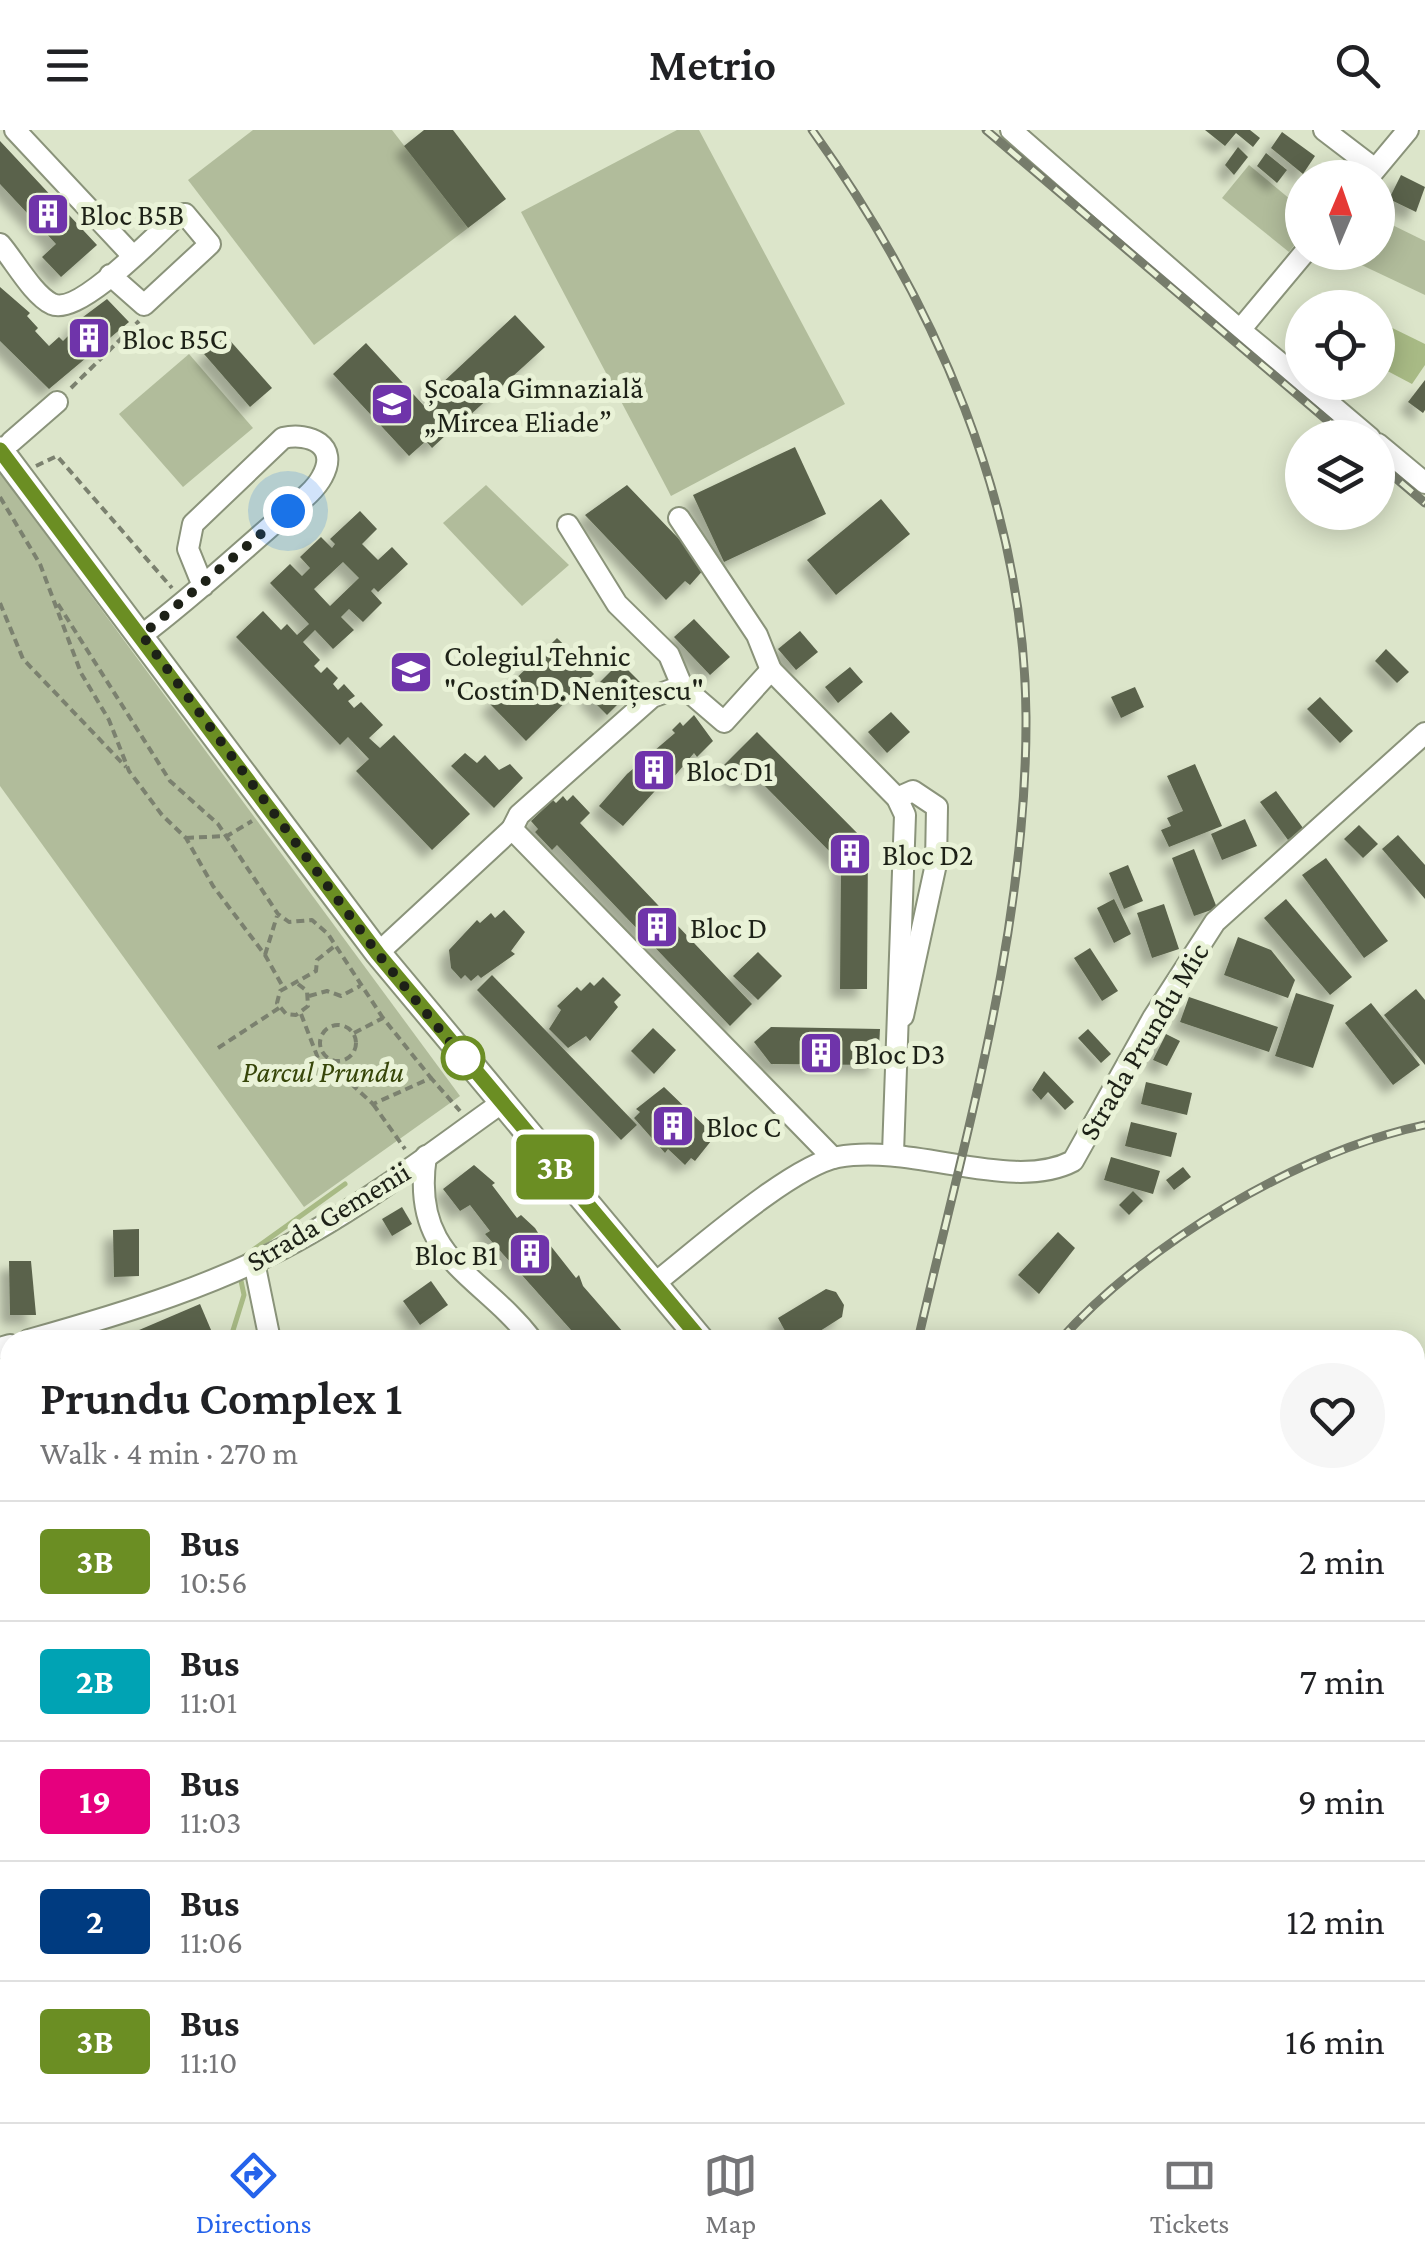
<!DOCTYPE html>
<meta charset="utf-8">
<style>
body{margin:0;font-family:"Crimson Pro",serif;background:#f6f6f6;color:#202124;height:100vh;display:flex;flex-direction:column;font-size:38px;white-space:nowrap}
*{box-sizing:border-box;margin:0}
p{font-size:32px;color:#757577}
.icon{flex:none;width:55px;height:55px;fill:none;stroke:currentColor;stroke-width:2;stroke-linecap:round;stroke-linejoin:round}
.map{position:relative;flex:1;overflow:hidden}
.side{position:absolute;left:0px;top:1200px;width:1425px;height:792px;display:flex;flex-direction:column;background:#fff;border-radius:30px 30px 0 0;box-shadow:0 5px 25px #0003}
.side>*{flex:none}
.badge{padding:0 20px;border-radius:8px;font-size:35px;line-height:65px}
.needle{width:65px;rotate:2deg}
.buttons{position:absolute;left:1285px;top:30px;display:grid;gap:20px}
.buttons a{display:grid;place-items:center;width:110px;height:110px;border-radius:50%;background:#fff;box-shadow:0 5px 25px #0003;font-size:50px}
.you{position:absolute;width:50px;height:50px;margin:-25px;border:8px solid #fff;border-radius:50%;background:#1a73e8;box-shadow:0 0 0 15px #1a73e833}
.map>.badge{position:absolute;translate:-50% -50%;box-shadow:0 0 0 5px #fff}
.round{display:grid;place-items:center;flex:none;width:105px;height:105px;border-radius:52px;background:#f6f6f6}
.headline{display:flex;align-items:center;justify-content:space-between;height:170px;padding:0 40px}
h1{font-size:48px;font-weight:600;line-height:75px}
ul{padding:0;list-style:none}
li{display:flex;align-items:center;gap:30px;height:120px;padding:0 40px;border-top:2px solid #e0e0e0}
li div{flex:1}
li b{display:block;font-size:38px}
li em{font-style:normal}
li .badge{min-width:110px;font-weight:700;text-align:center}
header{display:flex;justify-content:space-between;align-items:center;height:130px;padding:0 40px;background:#fff;font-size:45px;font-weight:600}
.tab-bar{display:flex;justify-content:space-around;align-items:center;height:140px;border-top:2px solid #e0e0e0;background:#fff;font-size:28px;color:#757577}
.tab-bar a{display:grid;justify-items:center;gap:5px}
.tab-bar .selected{color:#2563eb}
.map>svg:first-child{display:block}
.built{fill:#cedab9}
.green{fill:#b1bc9b}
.water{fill:#a8ba85}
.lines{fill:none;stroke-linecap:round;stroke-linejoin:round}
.stream{stroke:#a8ba85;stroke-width:5}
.building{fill:#5a624b;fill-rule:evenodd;filter:url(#shadow)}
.minor-casing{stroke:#8a937a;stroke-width:24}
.major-casing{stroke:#8a937a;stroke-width:29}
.path{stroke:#7b816f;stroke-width:4;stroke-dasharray:8 5;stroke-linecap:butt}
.minor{stroke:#fff;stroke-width:20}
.major{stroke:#fff;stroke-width:25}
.rail-casing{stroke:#767c6b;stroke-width:9}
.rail{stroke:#e9f2d7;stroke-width:5;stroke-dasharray:15;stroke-linecap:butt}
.line-casing{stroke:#fff;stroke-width:22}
.line{stroke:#6b8e23;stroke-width:15}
.walk{stroke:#1d2117;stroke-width:10;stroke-dasharray:0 18}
.stop-dot{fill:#fff;stroke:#6b8e23;stroke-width:5}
.labels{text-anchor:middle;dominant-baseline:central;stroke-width:10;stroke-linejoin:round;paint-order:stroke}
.poi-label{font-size:30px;fill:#1d2117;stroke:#e9f2d7;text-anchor:start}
.street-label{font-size:30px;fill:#1d2117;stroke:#e9f2d7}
.park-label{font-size:30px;font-style:italic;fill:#364508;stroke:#e9f2d7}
</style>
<header><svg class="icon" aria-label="menu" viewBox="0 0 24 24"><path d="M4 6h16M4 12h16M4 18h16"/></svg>Metrio<svg class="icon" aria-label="search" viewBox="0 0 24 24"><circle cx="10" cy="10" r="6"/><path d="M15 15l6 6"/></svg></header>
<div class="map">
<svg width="1425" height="1992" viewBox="0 0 1425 1992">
<defs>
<filter id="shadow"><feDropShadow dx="-9" dy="9" stdDeviation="5" flood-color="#0004"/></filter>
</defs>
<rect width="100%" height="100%" fill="#dce5ca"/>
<path class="built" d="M1415,1964L1425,1966V1992H241L238,1983L1415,1982Z"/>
<g class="green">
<path d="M253,0H392L468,98L314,215L188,50Z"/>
<path d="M677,0H699L845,274L671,366L521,82Z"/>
<path d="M1249,35L1302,79V105L1289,122L1222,68Z"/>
<path d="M1378,88L1425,111V165L1351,130L1355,123L1378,122Z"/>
<path d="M189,224L253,298L183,357L119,284Z"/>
<path d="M0,342L460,966L304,1077L0,656Z"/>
<path d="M486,355L569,435L522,476L443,393Z"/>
<path d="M1415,1640L1425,1649V1966L1415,1964Z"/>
<path d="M10,1834V1982H238L241,1992H0V1837Z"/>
</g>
<path class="water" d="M1378,191L1425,214V235L1412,254L1378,236Z"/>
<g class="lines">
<g class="stream">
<path d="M242,1128L345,1054"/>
<path d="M230,1210L244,1165L240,1146"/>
<path d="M0,1364L10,1361"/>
</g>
</g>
<g class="building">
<path d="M424,0H453L506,69L468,98L404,16Z"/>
<path d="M1205,0H1250L1260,8L1253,17L1236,3L1225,16Z"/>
<path d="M1282,2L1315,26L1303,44L1271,18Z"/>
<path d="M0,11L97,115L61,147L42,127L56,114L0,54Z"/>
<path d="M1238,17L1248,27L1234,45L1225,35Z"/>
<path d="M1266,23L1287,40L1277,53L1257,36Z"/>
<path d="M1401,45L1425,57L1416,82L1389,69Z"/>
<path d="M0,157L30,183L27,186L38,198L35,201L49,216L59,207L63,211L74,200L71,196L107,169L129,192L49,259L0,211Z"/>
<path d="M515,185L545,217L469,286L461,279L440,298L446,305L432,318L426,311L409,326L333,244L366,213L427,279L438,269L425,255L433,247L440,255Z"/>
<path d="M226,206L272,258L250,277L204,224Z"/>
<path d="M1425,250V280L1423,283L1408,272Z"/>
<path d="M795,317L826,384L724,432L693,365Z"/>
<path d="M627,355L706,437L690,455L685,451L666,470L585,385Z"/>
<path d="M881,369L910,404L836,465L807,430Z"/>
<path d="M360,381L377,399L362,414L378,430L392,417L408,434L378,462L374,458L371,461L382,473L363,492L349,479L341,487L354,500L333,519L315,500L303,512L320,530L314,536L321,543L327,537L338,548L333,554L338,560L344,554L355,566L348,571L354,578L361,572L383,595L369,608L380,618L394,605L470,684L432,720L356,641L369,629L348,607L340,615L236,507L263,481L281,500L287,494L297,505L309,494L270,453L290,434L302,446L310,438L300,427L321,407L332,418L335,414L330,409ZM343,432L359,448L330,476L314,459Z"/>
<path d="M694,489L730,527L710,545L674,507Z"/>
<path d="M800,501L818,522L796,540L778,519Z"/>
<path d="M557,508L594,544L526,611L490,574Z"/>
<path d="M1386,519L1409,542L1397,553L1375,531Z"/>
<path d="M620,532L640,552L607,585L587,565Z"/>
<path d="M850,537L863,552L838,573L825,557Z"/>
<path d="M1135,557L1144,577L1121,588L1111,567Z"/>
<path d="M1320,567L1353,601L1340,613L1307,579Z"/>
<path d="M891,582L910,602L887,623L868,602Z"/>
<path d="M694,585L713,611L697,627L694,623L668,654L665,650L623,696L607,683L599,676L627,644L675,603L672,600L680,592L683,596Z"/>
<path d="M757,602L868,714L867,859H840L841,733L754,645L743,655L723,636Z"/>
<path d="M465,623L477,633L485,625L499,640L510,634L523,648L494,678L451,636Z"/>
<path d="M1195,634L1222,696L1169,717L1161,700L1171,696L1167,688L1183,681L1167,646Z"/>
<path d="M1276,661L1303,698L1288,710L1260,672Z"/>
<path d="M573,665L590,683L580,693L752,874L730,896L557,715L552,720L535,702L538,699L531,691L553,670L556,673L563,666L567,671Z"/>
<path d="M1245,689L1257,716L1222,730L1211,704Z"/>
<path d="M1359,695L1378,714L1363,728L1344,709Z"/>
<path d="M1398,705L1425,735V769L1382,719Z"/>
<path d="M1194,719L1217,778L1194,786L1172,728Z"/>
<path d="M1326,728L1388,811L1364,828L1302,745Z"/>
<path d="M1128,735L1143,771L1124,779L1109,743Z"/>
<path d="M1114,769L1131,804L1114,813L1097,778Z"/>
<path d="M1286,769L1352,847L1330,865L1264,788Z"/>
<path d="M1164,774L1179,819L1152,828L1137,783Z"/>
<path d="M504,780L525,802L511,821L515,824L481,848L478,845L471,851L465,845L461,849L451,838L449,820L477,790L480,793L491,783L495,788Z"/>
<path d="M1238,807L1271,820L1295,850L1288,868L1224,845Z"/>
<path d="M1090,818L1118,861L1102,871L1074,828Z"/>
<path d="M758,822L782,846L758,870L733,846Z"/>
<path d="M492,845L637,995L621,1010L477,860Z"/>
<path d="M603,847L621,865L614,872L618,877L590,911L586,906L568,918L549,899L561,880L557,876L577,857L581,861L590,852L594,856Z"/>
<path d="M1416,859L1425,870V935L1384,885Z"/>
<path d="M1296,863L1334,875L1313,938L1275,926Z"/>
<path d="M1189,867L1278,897L1269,922L1180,892Z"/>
<path d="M1371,873L1420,935L1393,955L1345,893Z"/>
<path d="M771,897L880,899L878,935L771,934L754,912Z"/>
<path d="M653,898L676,920L654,944L631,921Z"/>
<path d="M1088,899L1111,924L1101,933L1078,908Z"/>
<path d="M1166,904L1180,911L1167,936L1153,930Z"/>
<path d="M1044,941L1074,972L1065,980L1048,962L1041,970L1032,960Z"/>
<path d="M1146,952L1192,963L1187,985L1141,974Z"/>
<path d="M664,957L715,1006L695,1031L691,1028L685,1035L668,1019L665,1023L634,988L640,982L636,979Z"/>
<path d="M1131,992L1177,1003L1171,1027L1125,1016Z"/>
<path d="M1111,1027L1160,1041L1153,1064L1104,1050Z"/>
<path d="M474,1035L495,1053L492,1055L517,1088L521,1085L535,1098L547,1117L550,1115L576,1148L579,1145L583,1156L630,1210H580L485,1104L490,1101L470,1075L460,1081L443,1059Z"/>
<path d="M1183,1037L1191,1047L1174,1060L1166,1050Z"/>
<path d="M1133,1061L1143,1071L1129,1085L1119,1075Z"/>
<path d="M402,1077L412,1094L392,1106L382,1089Z"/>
<path d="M139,1099V1146L114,1147L113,1100Z"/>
<path d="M1058,1102L1075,1118L1039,1164L1018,1145Z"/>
<path d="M9,1131H31L36,1185H10Z"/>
<path d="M431,1151L448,1175L420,1195L403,1171Z"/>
<path d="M826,1159L836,1162L844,1175L842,1187L806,1210H790L778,1188Z"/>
<path d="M200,1174L214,1207L127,1210L125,1206Z"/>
<path d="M1415,1968L1425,1976V1992H1394L1402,1982H1415Z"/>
<path d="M1290,1982H1360L1370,1992H1281Z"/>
</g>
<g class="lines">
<g class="minor-casing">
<g id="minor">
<path d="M15,0L132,125"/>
<path d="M1011,0L1240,200"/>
<path d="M1324,0L1375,39"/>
<path d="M1368,48L1408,0"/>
<path d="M0,114C14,130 33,165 52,174C79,186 156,105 178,85L185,84L210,114L144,175L110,145"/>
<path d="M1302,251L1240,200L1305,122"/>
<path d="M1304,252L1370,308"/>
<path d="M11,312L57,272"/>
<path d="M1378,314L1425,353"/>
<path d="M679,388L757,505L771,540"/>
<path d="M568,395L617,474L669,525L682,556"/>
<path d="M142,505C190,469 233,429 278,390C292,377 313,364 322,347C340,315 309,302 283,308L193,394L188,419L203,456"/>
<path d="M897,668L913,661L937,677L936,734L903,886"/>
<path d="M512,699L519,685L652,567L682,556L724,592L771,540L897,668L905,685L893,1023"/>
<path d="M378,823L512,699L833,1028"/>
<path d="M426,1026C410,1130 481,1143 532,1210"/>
<path d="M254,1132L270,1210"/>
<path d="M655,1153C696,1121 791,1036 838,1027C914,1013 1012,1063 1073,1031L1153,888L1215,792L1425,603"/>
<path d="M29,1210C125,1183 222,1154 309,1104C376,1066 438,1018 500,974"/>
<path d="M0,1218L10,1215"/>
<path d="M1415,1373L1425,1374"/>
<path d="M0,1503L10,1504"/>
<path d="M1415,1634L1425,1643"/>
<path d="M280,1982L282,1992"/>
<path d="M397,1982L400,1992"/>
<path d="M482,1982L484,1992"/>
<path d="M685,1982L688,1992"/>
</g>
</g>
<g class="major-casing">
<g id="major">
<path d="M0,320L378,823L701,1210"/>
<path d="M1163,1982L1168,1992"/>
</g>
</g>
<g class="path">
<path d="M71,258L139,191"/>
<path d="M36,336L57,326L172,458"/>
<path d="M0,367L40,434L81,543L109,590L129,641L162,685L186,708L213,756L265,825L283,857"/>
<path d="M0,473L23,529L126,637"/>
<path d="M58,474L170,651L218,694L278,784L289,792L312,790L328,804L383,888"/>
<path d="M186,708L227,706L252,691"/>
<path d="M265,825L277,786"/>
<path d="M298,854L307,861L308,876L296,885L286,884L277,873L280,861L316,841L317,830L336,815"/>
<path d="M309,866L327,861L341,866L360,856"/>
<path d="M301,884L321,936L347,950L373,974L431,948L460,981"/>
<circle cx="338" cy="913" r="18"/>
<path d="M354,903L383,888L431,948"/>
<path d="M218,918L279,878"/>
<path d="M373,974L405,1019"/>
<path d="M774,1210L786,1203"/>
</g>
<use href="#minor" class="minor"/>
<use href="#major" class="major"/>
<g class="rail-casing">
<g id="rail">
<path d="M812,0C934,170 1025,375 1026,587C1027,798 965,1006 918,1210"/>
<path d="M986,0L1348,308"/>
<path d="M1378,333L1425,373"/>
<path d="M1060,1210C1145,1114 1298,1022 1425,995"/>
<path d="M839,1982L840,1992"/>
</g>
</g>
<use href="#rail" class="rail"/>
</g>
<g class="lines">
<g class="line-casing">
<path id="line" d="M0,320L378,824L701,1210"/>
</g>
<use href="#line" class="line"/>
<path class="walk" d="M288,381L142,505L378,824L463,928"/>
</g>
<defs>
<g id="building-square" transform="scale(2.25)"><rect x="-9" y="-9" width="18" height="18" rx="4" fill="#6f34aa" stroke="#e9f2d7"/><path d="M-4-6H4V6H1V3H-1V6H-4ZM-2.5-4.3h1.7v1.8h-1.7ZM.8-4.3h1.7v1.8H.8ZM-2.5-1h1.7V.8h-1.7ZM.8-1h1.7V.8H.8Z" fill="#fff"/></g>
<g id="school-square" transform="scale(2.25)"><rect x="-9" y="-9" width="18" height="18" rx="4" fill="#6f34aa" stroke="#e9f2d7"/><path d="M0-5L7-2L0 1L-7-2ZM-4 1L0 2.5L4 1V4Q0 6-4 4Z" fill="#fff"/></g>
</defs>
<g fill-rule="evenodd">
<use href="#building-square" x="48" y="84"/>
<use href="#building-square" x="89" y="208"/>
<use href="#school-square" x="392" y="274"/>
<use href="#school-square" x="411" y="542"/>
<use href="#building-square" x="654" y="640"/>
<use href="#building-square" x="850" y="724"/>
<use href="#building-square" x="657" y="797"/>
<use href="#building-square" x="821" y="923"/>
<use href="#building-square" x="673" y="996"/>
<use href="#building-square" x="530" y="1124"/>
</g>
<circle class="stop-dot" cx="463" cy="928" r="20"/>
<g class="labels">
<g class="poi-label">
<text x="80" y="84">Bloc B5B</text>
<text x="122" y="208">Bloc B5C</text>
<text x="424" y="257">Școala Gimnazială<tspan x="424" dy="34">„Mircea Eliade”</tspan></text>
<text x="444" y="525">Colegiul Tehnic<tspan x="444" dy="34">"Costin D. Nenițescu"</tspan></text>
<text x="686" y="640">Bloc D1</text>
<text x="882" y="724">Bloc D2</text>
<text x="690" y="797">Bloc D</text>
<text x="854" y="923">Bloc D3</text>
<text x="706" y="996">Bloc C</text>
<text x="498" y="1124" text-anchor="end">Bloc B1</text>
</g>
<g class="street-label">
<text transform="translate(1143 911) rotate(-59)">Strada Prundu Mic</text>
<text transform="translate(328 1086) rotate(-31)">Strada Gemenii</text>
</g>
<g class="park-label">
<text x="323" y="941">Parcul Prundu</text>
</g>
</g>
</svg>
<div class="buttons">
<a><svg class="needle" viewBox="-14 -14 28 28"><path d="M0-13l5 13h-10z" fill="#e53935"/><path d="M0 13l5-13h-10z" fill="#757577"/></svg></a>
<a><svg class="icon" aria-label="locate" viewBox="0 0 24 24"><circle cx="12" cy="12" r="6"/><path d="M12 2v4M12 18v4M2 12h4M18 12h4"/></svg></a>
<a><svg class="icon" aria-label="layers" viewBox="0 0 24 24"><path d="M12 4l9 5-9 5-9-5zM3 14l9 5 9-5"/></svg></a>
</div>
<div class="you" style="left:288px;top:381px"></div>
<b class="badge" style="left:555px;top:1037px;background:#6b8e23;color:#fff">3B</b>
<section class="side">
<div class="headline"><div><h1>Prundu Complex 1</h1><p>Walk · 4 min · 270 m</p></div><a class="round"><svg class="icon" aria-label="heart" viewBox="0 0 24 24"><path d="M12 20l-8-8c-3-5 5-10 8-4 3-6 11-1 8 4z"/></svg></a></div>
<ul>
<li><span class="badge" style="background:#6b8e23;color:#fff">3B</span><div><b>Bus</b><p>10:56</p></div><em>2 min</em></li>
<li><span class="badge" style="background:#00a3b4;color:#fff">2B</span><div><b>Bus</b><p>11:01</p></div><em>7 min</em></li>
<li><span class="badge" style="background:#e6007e;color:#fff">19</span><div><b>Bus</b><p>11:03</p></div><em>9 min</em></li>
<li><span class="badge" style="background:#003b80;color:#fff">2</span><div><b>Bus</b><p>11:06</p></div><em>12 min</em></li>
<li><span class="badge" style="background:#6b8e23;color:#fff">3B</span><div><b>Bus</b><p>11:10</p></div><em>16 min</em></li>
</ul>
</section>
</div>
<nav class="tab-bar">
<a class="selected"><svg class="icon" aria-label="directions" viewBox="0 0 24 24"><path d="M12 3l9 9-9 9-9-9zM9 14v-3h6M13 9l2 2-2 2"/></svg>Directions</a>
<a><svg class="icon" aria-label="map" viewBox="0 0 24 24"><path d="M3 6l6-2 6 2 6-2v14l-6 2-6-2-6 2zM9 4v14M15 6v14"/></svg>Map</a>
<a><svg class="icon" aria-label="tickets" viewBox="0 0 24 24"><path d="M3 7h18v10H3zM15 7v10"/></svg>Tickets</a>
</nav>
